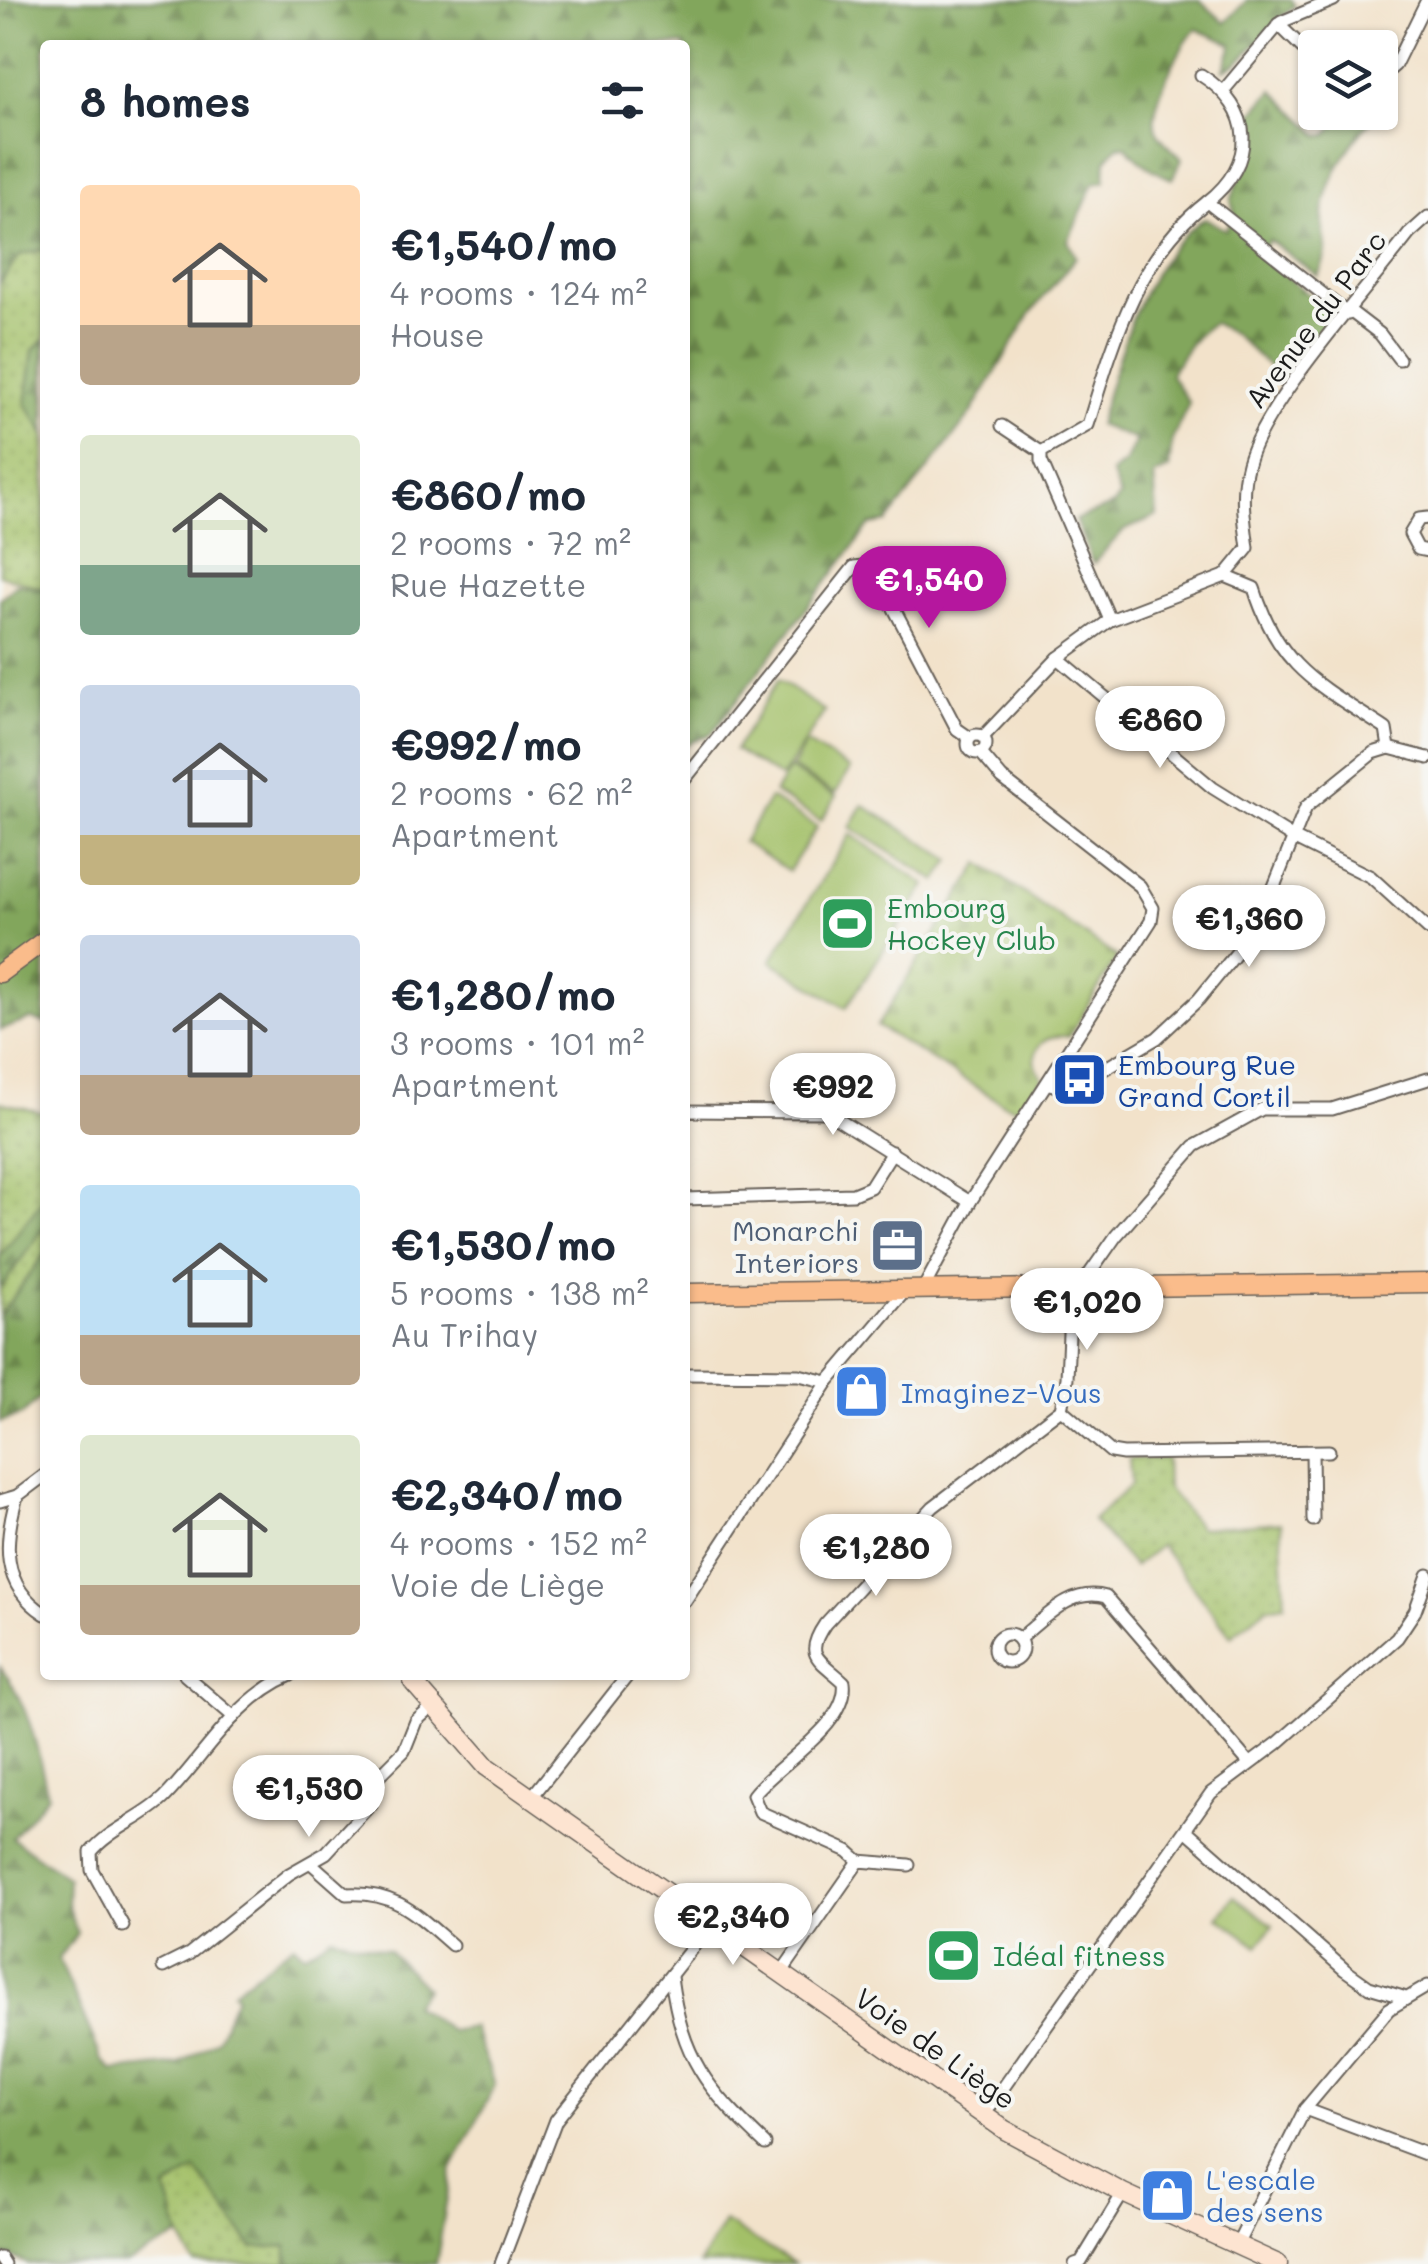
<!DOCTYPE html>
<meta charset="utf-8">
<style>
:root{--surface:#fff;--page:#f6f6f7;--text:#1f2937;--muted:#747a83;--accent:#b5179e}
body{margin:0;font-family:Mali,sans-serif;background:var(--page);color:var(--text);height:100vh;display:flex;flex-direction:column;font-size:38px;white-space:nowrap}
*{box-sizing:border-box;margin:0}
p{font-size:32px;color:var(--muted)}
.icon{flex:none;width:55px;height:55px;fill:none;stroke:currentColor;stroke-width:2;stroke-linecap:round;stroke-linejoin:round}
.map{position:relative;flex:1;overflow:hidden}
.details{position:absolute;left:40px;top:40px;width:650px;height:1640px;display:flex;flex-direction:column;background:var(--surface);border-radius:10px;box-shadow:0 2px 8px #0004}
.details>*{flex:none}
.tools{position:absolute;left:1298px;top:30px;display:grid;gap:20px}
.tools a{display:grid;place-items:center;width:100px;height:100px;border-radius:10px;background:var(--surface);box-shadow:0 2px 8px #0004;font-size:50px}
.price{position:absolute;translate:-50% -85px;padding:0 22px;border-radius:35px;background:#fff;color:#222;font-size:32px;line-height:65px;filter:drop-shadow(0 2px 5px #0008)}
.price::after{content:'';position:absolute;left:50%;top:60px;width:30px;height:22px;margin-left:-15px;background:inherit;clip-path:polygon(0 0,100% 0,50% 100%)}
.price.active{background:var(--accent);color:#fff}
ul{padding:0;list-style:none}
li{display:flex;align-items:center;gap:30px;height:250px;padding:0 40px}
li span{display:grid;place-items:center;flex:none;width:280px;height:200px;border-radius:10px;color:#555}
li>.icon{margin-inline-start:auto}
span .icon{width:120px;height:120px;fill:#fffc;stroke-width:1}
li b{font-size:42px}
h2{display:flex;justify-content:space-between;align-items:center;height:120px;padding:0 40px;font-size:42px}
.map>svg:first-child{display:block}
.grass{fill:url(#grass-dots);stroke:#606e42;stroke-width:2.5}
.forest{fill:url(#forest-firs);stroke:#4f613c;stroke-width:2.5}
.cemetery{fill:url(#cemetery-stones);stroke:#606e42;stroke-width:2.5}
.pitch{fill:#a3c067;stroke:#606e42;stroke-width:2.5}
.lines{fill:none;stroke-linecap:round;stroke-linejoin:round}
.street-casing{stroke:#676159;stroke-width:15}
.secondary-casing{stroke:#676159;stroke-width:21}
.primary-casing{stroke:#676159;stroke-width:21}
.street{stroke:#fff;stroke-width:11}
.secondary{stroke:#fde4d1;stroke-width:18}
.primary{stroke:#fabc8b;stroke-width:18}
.labels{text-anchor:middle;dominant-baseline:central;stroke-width:8;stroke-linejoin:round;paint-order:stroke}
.street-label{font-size:28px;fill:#1c1c1c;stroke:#f6f6f2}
.leisure-label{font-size:28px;fill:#27864d;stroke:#f6f6f2;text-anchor:start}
.transit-label{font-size:28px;fill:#164399;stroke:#f6f6f2;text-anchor:start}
.service-label{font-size:28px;fill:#4e5e75;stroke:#f6f6f2;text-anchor:end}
.shop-label{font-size:28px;fill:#366cbe;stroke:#f6f6f2;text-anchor:start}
</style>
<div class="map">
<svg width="1428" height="2264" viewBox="0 0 1428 2264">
<defs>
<pattern id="grass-dots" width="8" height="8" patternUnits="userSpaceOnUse" patternTransform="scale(2.5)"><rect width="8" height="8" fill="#a3c067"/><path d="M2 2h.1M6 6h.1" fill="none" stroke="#8ca459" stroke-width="1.8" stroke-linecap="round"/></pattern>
<pattern id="forest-firs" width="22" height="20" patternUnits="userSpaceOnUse" patternTransform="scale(2.5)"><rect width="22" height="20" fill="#82a65c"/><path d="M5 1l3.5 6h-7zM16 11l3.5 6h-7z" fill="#6a864b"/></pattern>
<pattern id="cemetery-stones" width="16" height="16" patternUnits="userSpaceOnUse" patternTransform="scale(2.5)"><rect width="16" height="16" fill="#a3c067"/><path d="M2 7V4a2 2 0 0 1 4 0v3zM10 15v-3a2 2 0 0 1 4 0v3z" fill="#8ca459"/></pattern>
</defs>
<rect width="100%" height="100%" fill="#f6f6f2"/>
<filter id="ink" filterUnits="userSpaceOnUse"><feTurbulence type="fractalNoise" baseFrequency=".01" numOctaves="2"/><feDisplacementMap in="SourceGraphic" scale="20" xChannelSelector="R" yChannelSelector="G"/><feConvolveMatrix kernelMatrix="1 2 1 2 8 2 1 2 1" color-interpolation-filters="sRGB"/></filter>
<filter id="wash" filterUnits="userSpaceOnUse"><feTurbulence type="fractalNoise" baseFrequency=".0048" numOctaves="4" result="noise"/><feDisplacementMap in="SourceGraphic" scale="40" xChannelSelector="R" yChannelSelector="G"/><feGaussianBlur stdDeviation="2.25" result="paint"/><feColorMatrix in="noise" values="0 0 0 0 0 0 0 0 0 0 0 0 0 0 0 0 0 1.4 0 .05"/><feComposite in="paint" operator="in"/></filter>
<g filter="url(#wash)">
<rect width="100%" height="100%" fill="#f2e2ca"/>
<g class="grass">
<polygon points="45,249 45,589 0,575 0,283 20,255"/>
<polygon points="0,1102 45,1113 45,1197 0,1256"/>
<polygon points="45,1226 45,1253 0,1316 0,1289"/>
<polygon points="1166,1458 1167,1488 1200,1528 1281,1522 1285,1604 1267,1607 1231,1636 1160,1545 1134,1567 1093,1520 1131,1485 1129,1459"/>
<polygon points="197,2168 253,2248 288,2246 287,2264 195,2264 180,2236 166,2189"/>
</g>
<g class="forest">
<path d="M0,0H1200L1225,23L1247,0H1291L1295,6C1268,24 1247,62 1224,70L1232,44L1196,29C1180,46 1148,107 1156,130C1161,141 1174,150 1182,159L1172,179C1152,171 1140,162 1126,146H1118L1106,160L1105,181L1094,183L1068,241L1076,257L1030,314L971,414L887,522L870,525L712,733L685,745V45H45V249L20,255L0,283Z"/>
<path d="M1273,90L1320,136L1327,135L1343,113H1379C1354,135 1326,181 1323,215C1321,244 1334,242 1318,276L1269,240L1259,255L1322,305L1327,324L1284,381L1234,334L1213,323C1195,333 1181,357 1170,374L1189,403L1172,440L1169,469L1154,476L1157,516L1123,531L1093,564L1075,520L1114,505L1120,496L1111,473L1125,463L1136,440L1098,425C1118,358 1143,257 1205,218L1226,230L1234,212L1231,200L1250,151L1249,117Z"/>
<polygon points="45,340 45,434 26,404 33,350"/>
<polygon points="16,584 45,589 45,1023 31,1019 0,1030 0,599"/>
<polygon points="45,1197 45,1226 0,1289 0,1256"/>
<polygon points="45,1253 45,1393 22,1415 0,1422 0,1316"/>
<path d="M0,1667C29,1703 38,1751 48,1795L12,1838L68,1878L67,1904L77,1933L59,1959L102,2060L113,2071L179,2064L217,2040L236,1996L233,1991L294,1944L304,1954L332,1936L388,1950L426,1988L413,2005L450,2031L473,2027L495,2085L452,2169L436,2264H287V2246L253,2248L196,2169L166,2189L180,2236L126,2264H29L6,2255L11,2264H0Z"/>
</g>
<path class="cemetery" d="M980,863L1117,957L1069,1037C1042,1031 1024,1055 1043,1078L1022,1110L1004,1104L877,1026Z"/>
<g class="pitch">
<polygon points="778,680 825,711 781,778 735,750"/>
<polygon points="806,743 850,769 835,794 792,768"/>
<polygon points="789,769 836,797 821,821 774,793"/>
<polygon points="770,798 817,827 789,871 743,842"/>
<polygon points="863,805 951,860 937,881 850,827"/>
<polygon points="850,834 926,885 846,1008 771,961"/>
<polygon points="1234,1896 1273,1925 1258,1946 1218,1917"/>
<polygon points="724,2222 794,2264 699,2264"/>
</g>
</g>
<g filter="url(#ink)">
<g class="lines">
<defs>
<g id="street">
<polyline points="1278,24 1315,60"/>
<path d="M1201,75C1255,109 1257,163 1207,202"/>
<polyline points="1380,78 1395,65 1427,0"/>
<polyline points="1224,90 1281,22 1334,0"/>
<polyline points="1350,311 1380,334 1399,359"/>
<polyline points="1002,426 1041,452"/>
<polyline points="1428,518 1419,519 1410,534 1418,549 1428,551"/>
<path d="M1110,620L1041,461V452L1088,425C1113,344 1137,256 1207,202L1348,314"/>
<polyline points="1058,658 1213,788 1295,839 1371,877 1428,929"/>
<circle cx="977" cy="744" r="9"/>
<polyline points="983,737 1058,658 1110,620 1225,576"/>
<path d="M1389,748L1386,729C1319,685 1279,669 1254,588L1225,576L1248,548C1244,518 1240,492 1248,463C1264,403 1368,288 1409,234L1428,217"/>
<polyline points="685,779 854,567 863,566 876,574 957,729 970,738"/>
<polyline points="1049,1084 1070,1089 1157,1038 1199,999 1239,950 1267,904 1306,807 1373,753 1389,748 1428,758"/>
<polyline points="685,1111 826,1112 970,1202"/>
<polyline points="685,1199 853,1194 870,1187 892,1152"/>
<polyline points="1079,1289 1116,1236 1195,1146 1262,1109 1332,1109 1428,1079"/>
<polyline points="922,1291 970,1202 1151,921 1153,908 1140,886 1002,778 980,752"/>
<polyline points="685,1374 799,1375 828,1382"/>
<polyline points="1061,1409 1111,1452 1123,1454 1329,1451"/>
<polyline points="1312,1452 1313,1520"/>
<path d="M17,1496C4,1542 0,1585 45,1614"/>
<polyline points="0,1501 17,1496 45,1475"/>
<polyline points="685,1601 828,1382 905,1291"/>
<circle cx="1008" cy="1648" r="14"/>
<path d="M1019,1639C1045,1618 1071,1587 1106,1597L1249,1763"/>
<polyline points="185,1675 234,1717"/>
<polyline points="531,1798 628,1675"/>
<polyline points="1187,1831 1345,1970 1369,1987 1403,1997"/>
<path d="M859,1861L848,1851L760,1812L753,1795C776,1765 850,1724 844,1682C819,1659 803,1656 825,1624L933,1507L1061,1409L1067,1378L1071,1289"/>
<path d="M311,1863L346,1894C396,1891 416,1914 452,1945"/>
<path d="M123,1926L92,1870L91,1852C111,1828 143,1819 165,1797C205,1756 236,1698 291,1675"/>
<polyline points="163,1967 189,1954 289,1874 326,1853 371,1804 376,1779 404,1751 416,1721 433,1706"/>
<polyline points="781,1973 859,1861 909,1865"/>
<path d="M671,1977C682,2059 706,2088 765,2144"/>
<polyline points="1305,2109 1428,2155"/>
<polyline points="984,2115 1211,1793 1278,1743 1397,1638 1415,1611 1428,1575"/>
<polyline points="1237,2245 1305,2109 1389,2009 1428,1986"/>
<polyline points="0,2258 4,2264"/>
<polyline points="501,2264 556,2120 711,1924"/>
<polyline points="1075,2264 1081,2262 1123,2193"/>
</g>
<polyline id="secondary" points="414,1675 413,1682 487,1767 1005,2130 1123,2193 1278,2264"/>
<g id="primary">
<polyline points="0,973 45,940"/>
<polyline points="685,1293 1428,1283"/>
</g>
</defs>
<use href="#street" class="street-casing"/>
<use href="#secondary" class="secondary-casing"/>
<use href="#primary" class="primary-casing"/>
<use href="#street" class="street"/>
<use href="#secondary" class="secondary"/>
<use href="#primary" class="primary"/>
</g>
</g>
<defs>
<symbol id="stadium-square" viewBox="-11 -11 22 22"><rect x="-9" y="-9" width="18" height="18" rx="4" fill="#2e9e5b" stroke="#f6f6f2"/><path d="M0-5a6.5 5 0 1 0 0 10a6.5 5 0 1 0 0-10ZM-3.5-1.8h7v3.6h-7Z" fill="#fff"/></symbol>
<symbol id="bus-square" viewBox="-11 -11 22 22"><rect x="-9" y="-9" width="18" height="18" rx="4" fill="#1a4fb4" stroke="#f6f6f2"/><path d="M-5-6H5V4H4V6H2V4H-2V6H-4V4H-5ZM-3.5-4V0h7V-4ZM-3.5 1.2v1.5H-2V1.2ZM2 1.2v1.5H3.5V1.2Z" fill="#fff"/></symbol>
<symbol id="office-square" viewBox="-11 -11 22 22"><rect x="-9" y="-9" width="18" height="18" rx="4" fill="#5c6f8a" stroke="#f6f6f2"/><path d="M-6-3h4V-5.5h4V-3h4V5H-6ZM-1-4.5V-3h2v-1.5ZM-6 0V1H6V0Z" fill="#fff"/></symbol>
<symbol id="shop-square" viewBox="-11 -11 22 22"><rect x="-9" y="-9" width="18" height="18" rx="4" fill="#3f7fe0" stroke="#f6f6f2"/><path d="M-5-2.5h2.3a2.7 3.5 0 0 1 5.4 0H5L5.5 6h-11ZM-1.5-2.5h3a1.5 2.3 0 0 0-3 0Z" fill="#fff"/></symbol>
</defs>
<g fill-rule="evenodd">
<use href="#stadium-square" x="816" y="892" width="63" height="63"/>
<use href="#bus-square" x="1048" y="1048" width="63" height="63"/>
<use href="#office-square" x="866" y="1214" width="63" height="63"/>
<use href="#shop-square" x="830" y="1360" width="63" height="63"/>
<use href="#stadium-square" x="922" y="1924" width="63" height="63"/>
<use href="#shop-square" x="1136" y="2164" width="63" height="63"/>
</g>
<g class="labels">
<g class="street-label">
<text transform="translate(1315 319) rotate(-53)">Avenue du Parc</text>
<text transform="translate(936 2048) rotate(35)">Voie de Liège</text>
</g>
<g class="leisure-label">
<text x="887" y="907">Embourg<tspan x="887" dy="32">Hockey Club</tspan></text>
<text x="993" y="1955">Idéal fitness</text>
</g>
<g class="transit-label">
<text x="1118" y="1064">Embourg Rue<tspan x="1118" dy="32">Grand Cortil</tspan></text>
</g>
<g class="service-label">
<text x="859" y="1230">Monarchi<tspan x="859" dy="32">Interiors</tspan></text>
</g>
<g class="shop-label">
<text x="901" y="1392">Imaginez-Vous</text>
<text x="1206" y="2179">L'escale<tspan x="1206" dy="32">des sens</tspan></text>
</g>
</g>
</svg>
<div class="tools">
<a><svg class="icon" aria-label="layers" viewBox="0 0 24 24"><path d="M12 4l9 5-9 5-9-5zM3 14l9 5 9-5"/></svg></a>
</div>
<b class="price active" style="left:929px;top:631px">€1,540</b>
<b class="price" style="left:1160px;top:771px">€860</b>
<b class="price" style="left:1249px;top:970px">€1,360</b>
<b class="price" style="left:833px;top:1138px">€992</b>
<b class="price" style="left:1087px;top:1353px">€1,020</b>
<b class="price" style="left:876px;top:1599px">€1,280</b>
<b class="price" style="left:309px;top:1840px">€1,530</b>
<b class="price" style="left:733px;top:1968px">€2,340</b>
<section class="details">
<h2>8 homes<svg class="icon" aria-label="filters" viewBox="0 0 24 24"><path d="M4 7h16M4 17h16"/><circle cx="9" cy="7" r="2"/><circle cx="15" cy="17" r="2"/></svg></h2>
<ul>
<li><span style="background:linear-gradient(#ffd9b3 70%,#b9a48a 0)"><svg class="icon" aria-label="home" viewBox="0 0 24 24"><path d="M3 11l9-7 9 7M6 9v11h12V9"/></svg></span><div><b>€1,540/mo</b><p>4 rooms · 124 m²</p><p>House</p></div></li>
<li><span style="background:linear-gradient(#dfe7d0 65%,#7fa58c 0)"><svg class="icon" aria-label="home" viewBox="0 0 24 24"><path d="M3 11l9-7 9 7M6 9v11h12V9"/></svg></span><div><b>€860/mo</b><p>2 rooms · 72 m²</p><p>Rue Hazette</p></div></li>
<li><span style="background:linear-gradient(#c9d6e8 75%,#c2b280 0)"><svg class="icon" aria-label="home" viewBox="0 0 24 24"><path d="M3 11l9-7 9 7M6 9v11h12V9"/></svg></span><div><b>€992/mo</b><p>2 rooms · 62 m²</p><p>Apartment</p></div></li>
<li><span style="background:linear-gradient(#c9d6e8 70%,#b9a48a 0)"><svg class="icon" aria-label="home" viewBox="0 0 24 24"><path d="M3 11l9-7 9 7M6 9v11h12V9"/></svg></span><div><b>€1,280/mo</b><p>3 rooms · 101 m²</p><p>Apartment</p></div></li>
<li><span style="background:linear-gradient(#bfe0f5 75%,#b9a48a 0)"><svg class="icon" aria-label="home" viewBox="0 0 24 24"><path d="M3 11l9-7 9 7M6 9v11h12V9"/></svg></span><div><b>€1,530/mo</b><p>5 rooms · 138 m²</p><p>Au Trihay</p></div></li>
<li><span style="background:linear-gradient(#dfe7d0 75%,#b9a48a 0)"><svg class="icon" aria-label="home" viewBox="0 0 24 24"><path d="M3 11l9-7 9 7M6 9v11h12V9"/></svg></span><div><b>€2,340/mo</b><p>4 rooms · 152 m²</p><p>Voie de Liège</p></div></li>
</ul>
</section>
</div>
